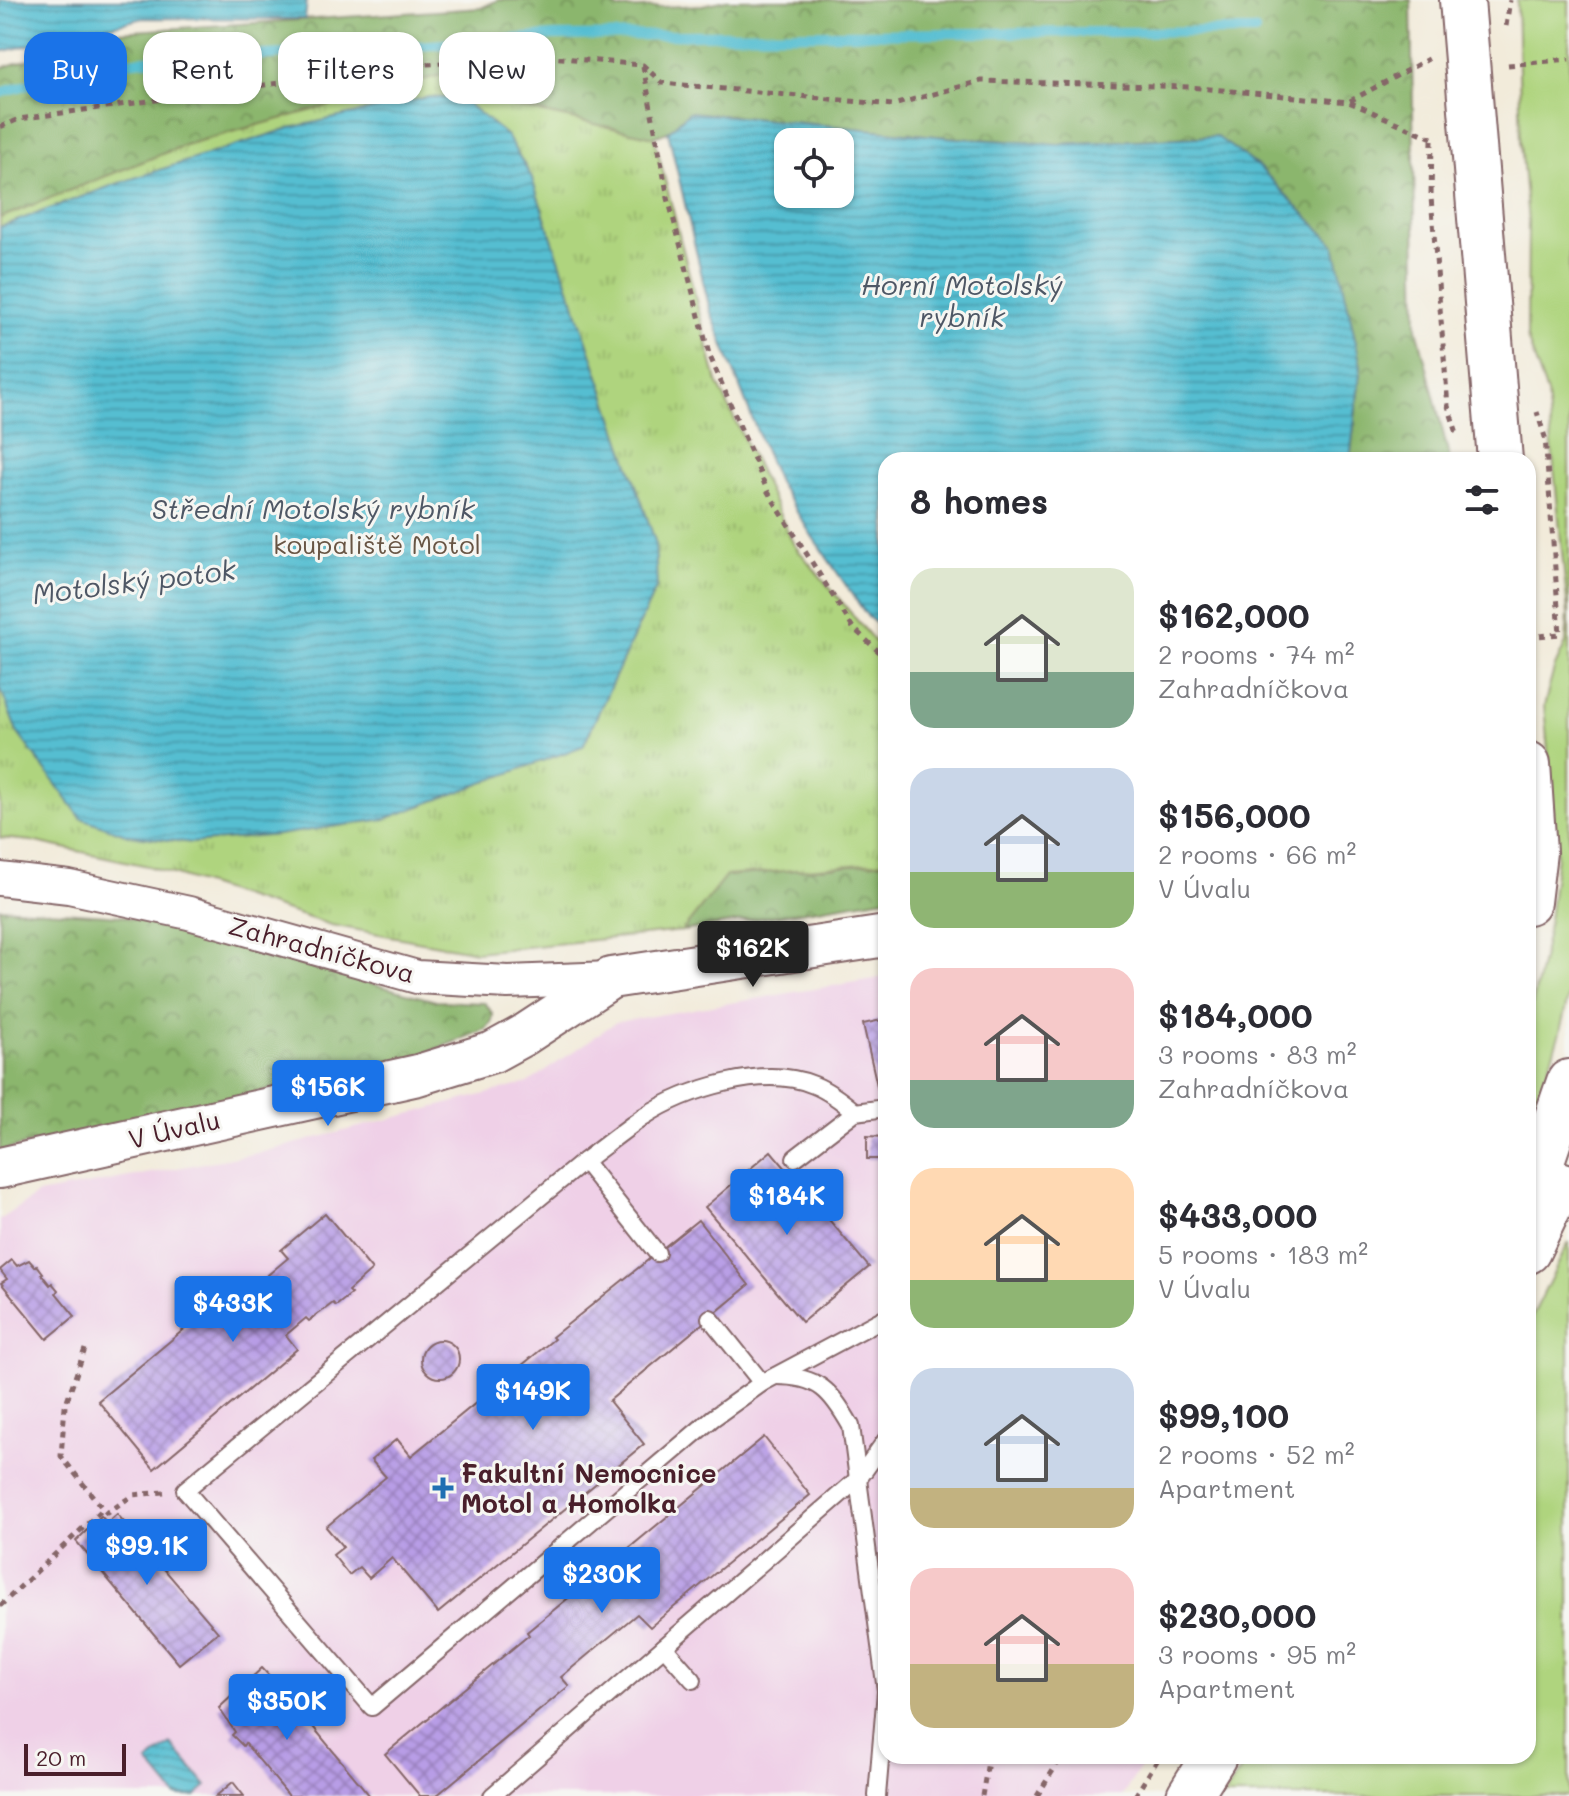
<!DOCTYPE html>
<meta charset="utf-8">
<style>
:root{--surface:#fff;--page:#f2f2f3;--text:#2b2b33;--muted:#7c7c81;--accent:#1a73e8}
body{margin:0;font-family:Mali,sans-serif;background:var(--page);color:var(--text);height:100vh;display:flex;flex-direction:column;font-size:30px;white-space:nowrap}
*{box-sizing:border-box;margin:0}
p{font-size:26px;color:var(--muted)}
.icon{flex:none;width:44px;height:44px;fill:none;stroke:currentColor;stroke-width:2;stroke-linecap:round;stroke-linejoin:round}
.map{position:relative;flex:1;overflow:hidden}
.drawer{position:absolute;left:878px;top:452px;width:658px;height:1312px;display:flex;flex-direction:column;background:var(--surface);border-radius:24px;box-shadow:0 2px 6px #0004}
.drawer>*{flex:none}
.banner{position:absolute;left:24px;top:32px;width:734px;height:72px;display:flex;gap:16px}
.controls{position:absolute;left:774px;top:128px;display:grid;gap:16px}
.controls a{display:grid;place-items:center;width:80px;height:80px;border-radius:16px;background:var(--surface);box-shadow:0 2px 6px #0004;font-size:40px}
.scale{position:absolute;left:24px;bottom:20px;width:102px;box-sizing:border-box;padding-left:8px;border:4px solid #4a1f2b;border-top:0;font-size:22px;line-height:28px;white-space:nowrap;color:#4a1f2b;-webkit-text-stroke:6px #f6f6f2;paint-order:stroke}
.price{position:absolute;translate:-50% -68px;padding:0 18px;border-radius:8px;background:var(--accent);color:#fff;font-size:26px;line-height:52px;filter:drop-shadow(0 2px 4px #0008)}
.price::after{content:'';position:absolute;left:50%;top:48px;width:24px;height:18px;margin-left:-12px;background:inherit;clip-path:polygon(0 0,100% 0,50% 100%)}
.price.selected{background:#222;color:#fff}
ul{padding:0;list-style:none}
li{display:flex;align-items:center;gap:24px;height:200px;padding:0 32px}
li span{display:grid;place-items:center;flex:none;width:224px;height:160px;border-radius:24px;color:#555}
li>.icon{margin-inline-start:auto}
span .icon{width:96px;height:96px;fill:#fffc;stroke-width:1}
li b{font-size:34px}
h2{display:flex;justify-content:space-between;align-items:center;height:96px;padding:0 32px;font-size:34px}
.tag{padding:0 28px;border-radius:24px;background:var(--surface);box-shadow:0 2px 6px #0004;font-size:28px;line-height:72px}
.tag.selected{background:var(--accent);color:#fff}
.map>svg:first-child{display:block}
.built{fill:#efd0e7}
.green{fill:#afd47e;stroke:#7c7a54;stroke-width:2}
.forest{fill:url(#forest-crowns);stroke:#6a6a4c;stroke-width:2}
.park{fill:url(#park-tufts);stroke:#7c7a54;stroke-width:2}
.water{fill:url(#water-rules);stroke:#506e7e;stroke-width:2;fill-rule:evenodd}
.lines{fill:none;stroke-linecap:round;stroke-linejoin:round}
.stream{stroke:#55bed1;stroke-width:10}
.building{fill:url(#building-cross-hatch)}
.service-casing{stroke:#856668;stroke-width:20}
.minor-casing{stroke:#856668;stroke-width:36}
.tertiary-casing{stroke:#856668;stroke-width:44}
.primary-casing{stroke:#856668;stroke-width:48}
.path{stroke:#856668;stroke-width:5;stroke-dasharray:6 6;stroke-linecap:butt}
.service{stroke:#fff;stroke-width:16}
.minor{stroke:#fff;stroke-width:32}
.tertiary{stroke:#fff;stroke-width:40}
.primary{stroke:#fff;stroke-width:44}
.poi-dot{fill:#1f6fb2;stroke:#f6f6f2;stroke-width:3}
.labels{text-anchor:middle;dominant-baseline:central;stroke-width:6;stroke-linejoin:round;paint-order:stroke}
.park-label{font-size:26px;fill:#685544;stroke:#f6f6f2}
.street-label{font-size:26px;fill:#4a1f2b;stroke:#f6f6f2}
.poi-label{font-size:26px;font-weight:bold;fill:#4a1f2b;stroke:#f6f6f2;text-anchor:start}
.water-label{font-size:28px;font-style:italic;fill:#4e5765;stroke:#f6f6f2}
</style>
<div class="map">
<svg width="1569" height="1796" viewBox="0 0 1569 1796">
<defs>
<pattern id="forest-crowns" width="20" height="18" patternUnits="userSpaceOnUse" patternTransform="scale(2)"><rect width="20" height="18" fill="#8bb66d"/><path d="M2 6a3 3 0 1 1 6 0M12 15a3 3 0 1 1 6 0" fill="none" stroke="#74935a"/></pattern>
<pattern id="park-tufts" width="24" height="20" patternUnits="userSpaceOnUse" patternTransform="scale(2)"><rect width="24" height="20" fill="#afd47e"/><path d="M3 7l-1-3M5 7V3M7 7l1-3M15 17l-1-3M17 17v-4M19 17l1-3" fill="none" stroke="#98b66d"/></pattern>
<pattern id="water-rules" width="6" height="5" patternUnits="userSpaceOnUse" patternTransform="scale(2)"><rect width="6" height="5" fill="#55bed1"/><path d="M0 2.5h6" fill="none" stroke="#489aaa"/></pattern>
<pattern id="building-cross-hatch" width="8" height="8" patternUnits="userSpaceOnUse" patternTransform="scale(2)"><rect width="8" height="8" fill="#b89de6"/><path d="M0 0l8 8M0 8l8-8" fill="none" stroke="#987fbb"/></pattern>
</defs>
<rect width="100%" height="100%" fill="#f6f6f2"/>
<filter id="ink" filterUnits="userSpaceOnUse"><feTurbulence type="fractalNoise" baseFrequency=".0125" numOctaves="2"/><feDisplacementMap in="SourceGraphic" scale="16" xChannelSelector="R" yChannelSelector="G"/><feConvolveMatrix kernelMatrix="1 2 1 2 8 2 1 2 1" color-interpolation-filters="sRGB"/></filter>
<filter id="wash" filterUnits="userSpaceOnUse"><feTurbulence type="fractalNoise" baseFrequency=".006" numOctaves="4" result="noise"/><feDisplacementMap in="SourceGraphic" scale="32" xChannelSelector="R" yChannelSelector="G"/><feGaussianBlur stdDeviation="1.8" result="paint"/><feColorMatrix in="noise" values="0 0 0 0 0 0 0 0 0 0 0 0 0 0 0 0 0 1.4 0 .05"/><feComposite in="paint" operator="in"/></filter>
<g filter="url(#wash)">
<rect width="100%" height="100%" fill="#f2ebda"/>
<polygon class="built" points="886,977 886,1756 1148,1756 1122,1796 0,1796 0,1220 38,1194 263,1152 528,1083 616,1022"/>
<g class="green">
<polygon points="1517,0 1569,0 1569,993 1560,1032 1528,1132 1528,1015 1533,1002 1547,936 1557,856 1544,706 1554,669 1566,643 1568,614 1547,394 1527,338 1528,222 1521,143"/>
<polygon points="1569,1242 1569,1796 1224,1796 1250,1756 1528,1756 1528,1325"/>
</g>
<g class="forest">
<polygon points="498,0 608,0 619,9 703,5 727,0 1411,0 1417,328 1450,460 1350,460 1361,366 1216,136 1058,144 957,138 689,112 668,132 654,137 516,107 445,74 185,145 0,218 0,68 119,32 481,8"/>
<polygon points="886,862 886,898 682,931 726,876"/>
<polygon points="0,908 122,916 436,1001 485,1003 493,1014 492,1021 486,1029 422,1055 0,1151"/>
</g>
<polygon class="park" points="445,74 516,107 654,137 717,382 794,545 876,643 886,651 886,862 726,876 682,931 476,952 331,925 148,866 31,841 0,838 0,218 185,145"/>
<g class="water">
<polygon points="0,0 307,0 305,19 144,18 0,52"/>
<polygon points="429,97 462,99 507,136 531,176 655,541 657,586 583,746 385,819 278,835 192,843 128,835 81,818 17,732 0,687 0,227 119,183 290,128"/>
<path d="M689,112L957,138L1058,144L1216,136L1259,167L1335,245L1361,366L1350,460H886V631L868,617L812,536L778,482L764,449L710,310L668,132ZM840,142V194H788V142Z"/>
<polygon points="171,1744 207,1786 195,1796 176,1796 148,1762"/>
</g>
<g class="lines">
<polyline class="stream" points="0,93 89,66 145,60 337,52 554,36 1255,31"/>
</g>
<g id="blocks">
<g class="building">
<polygon points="886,1019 886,1088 878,1090 863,1024"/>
<polygon points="867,1136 886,1137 886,1159 867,1159"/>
<polygon points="771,1151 869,1267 802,1322 705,1207"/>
<polygon points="325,1213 372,1270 348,1291 351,1294 336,1306 333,1303 309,1321 306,1318 286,1335 297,1349 154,1469 98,1401 241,1282 250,1290 288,1258 281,1250"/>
<polygon points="698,1220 749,1285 609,1401 644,1444 438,1613 392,1558 369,1578 359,1567 349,1575 333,1555 343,1547 326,1527 386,1477 371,1460 397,1439 411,1456 554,1339 552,1337"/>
<polygon points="12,1260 17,1266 29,1260 35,1267 37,1265 43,1273 41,1274 50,1285 52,1283 58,1290 56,1293 75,1316 47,1339 1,1283 7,1279 0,1270"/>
<circle cx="440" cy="1359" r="19"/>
<polygon points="764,1437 810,1495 650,1627 637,1614 561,1677 569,1686 436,1796 420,1796 385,1754 529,1635 527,1632"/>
<polygon points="117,1514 218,1632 179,1664 76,1541 101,1516 107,1523"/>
<polygon points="262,1668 286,1694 370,1796 289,1796 245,1743 243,1746 232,1735 235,1732 219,1708"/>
<polygon points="233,1782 244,1796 216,1796"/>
</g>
</g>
</g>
<g filter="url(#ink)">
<use href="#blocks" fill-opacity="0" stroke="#856668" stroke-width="2"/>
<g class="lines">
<defs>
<g id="service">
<polyline points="795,1158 855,1112 886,1108"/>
<path d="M584,1161C603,1147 623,1131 643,1117C686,1089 764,1064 814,1085C829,1091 842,1101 855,1112"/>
<polyline points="657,1253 584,1161 185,1490 372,1707 713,1418 762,1383 886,1317"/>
<polyline points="710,1318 762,1383"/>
<path d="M776,1376C819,1376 831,1391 851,1426L886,1691L877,1796"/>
<polyline points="664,1647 693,1680"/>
<polyline points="492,1796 859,1478 886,1440"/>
</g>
<polyline id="minor" points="0,879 69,887 189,913 417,977 508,982 611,978"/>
<polyline id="tertiary" points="0,1168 418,1075 493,1052 524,1035 611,978 886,936"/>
<g id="primary">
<polyline points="1462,0 1500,460"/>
<polyline points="1528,764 1534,852 1528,902"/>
<polyline points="1528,1209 1535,1181 1569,1082"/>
<polyline points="1528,1251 1560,1184"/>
<polyline points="1189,1796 1214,1756"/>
</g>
</defs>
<use href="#service" class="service-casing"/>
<use href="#minor" class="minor-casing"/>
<use href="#tertiary" class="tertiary-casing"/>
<use href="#primary" class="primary-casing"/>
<g class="path">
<polyline points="1506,26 1510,0"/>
<polyline points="1508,65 1569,59"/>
<polyline points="643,66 668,198 709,354 768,492 853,628 886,658"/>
<polyline points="1350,101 1428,59"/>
<polyline points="0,127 19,119 409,65 550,57 643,65 662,83 893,105 981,81 1189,87 1349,102 1432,138"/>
<polyline points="1432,140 1431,197 1448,406 1457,433"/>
<polyline points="1528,637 1560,634 1545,437 1537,412"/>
<polyline points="85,1349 65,1406 61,1456 103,1509"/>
<polyline points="0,1606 103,1509 107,1513 133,1495 164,1492"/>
<polyline points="982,1796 989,1756"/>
<polyline points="1037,1796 1062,1756"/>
<polyline points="1135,1796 1160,1756"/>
</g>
<use href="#service" class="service"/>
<use href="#minor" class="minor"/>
<use href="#tertiary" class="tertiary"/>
<use href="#primary" class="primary"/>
</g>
</g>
<path class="poi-dot" d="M439 1476h8v8h8v8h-8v8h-8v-8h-8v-8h8z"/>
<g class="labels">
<g class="park-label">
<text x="377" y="544">koupaliště Motol</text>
</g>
<g class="street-label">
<text transform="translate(322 949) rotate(15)">Zahradníčkova</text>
<text transform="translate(174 1129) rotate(-13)">V Úvalu</text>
</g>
<g class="poi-label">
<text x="461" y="1473">Fakultní Nemocnice<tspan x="461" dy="30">Motol a Homolka</tspan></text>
</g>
<g class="water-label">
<text x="962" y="284">Horní Motolský<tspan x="962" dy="32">rybník</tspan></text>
<text x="313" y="508">Střední Motolský rybník</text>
<text transform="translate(134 581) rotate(-7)">Motolský potok</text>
</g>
</g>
</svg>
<div class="controls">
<a><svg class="icon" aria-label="locate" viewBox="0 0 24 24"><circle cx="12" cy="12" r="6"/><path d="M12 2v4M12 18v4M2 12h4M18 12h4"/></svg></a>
</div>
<div class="scale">20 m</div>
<b class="price selected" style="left:753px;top:989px">$162K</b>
<b class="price" style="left:328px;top:1128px">$156K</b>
<b class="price" style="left:787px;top:1237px">$184K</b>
<b class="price" style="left:233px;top:1344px">$433K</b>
<b class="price" style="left:533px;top:1432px">$149K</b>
<b class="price" style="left:147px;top:1587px">$99.1K</b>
<b class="price" style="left:602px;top:1615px">$230K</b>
<b class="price" style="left:287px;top:1742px">$350K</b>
<div class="banner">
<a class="tag selected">Buy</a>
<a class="tag">Rent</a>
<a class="tag">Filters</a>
<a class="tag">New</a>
</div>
<section class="drawer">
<h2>8 homes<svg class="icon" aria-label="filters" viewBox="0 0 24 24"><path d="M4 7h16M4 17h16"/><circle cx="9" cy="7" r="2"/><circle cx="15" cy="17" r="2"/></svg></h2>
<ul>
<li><span style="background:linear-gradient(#dfe7d0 65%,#7fa58c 0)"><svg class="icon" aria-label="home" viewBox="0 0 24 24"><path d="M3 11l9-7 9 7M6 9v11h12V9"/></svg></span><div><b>$162,000</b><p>2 rooms · 74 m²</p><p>Zahradníčkova</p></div></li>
<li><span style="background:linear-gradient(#c9d6e8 65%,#8fb573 0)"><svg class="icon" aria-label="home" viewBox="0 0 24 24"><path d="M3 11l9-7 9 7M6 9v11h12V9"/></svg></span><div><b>$156,000</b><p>2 rooms · 66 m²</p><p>V Úvalu</p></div></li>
<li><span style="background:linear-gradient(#f6c9c9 70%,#7fa58c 0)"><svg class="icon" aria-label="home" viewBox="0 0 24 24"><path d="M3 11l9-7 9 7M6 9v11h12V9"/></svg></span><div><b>$184,000</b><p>3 rooms · 83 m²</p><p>Zahradníčkova</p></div></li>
<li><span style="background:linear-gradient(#ffd9b3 70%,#8fb573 0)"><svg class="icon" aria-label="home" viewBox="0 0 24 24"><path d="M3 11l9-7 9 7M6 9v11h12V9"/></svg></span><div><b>$433,000</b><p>5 rooms · 183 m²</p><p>V Úvalu</p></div></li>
<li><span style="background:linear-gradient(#c9d6e8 75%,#c2b280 0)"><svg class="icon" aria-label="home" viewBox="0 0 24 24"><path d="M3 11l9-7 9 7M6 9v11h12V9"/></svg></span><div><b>$99,100</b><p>2 rooms · 52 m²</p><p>Apartment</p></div></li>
<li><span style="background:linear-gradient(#f6c9c9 60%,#c2b280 0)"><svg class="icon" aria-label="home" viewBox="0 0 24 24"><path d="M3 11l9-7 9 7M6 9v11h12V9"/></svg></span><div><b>$230,000</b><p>3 rooms · 95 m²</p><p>Apartment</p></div></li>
</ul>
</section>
</div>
